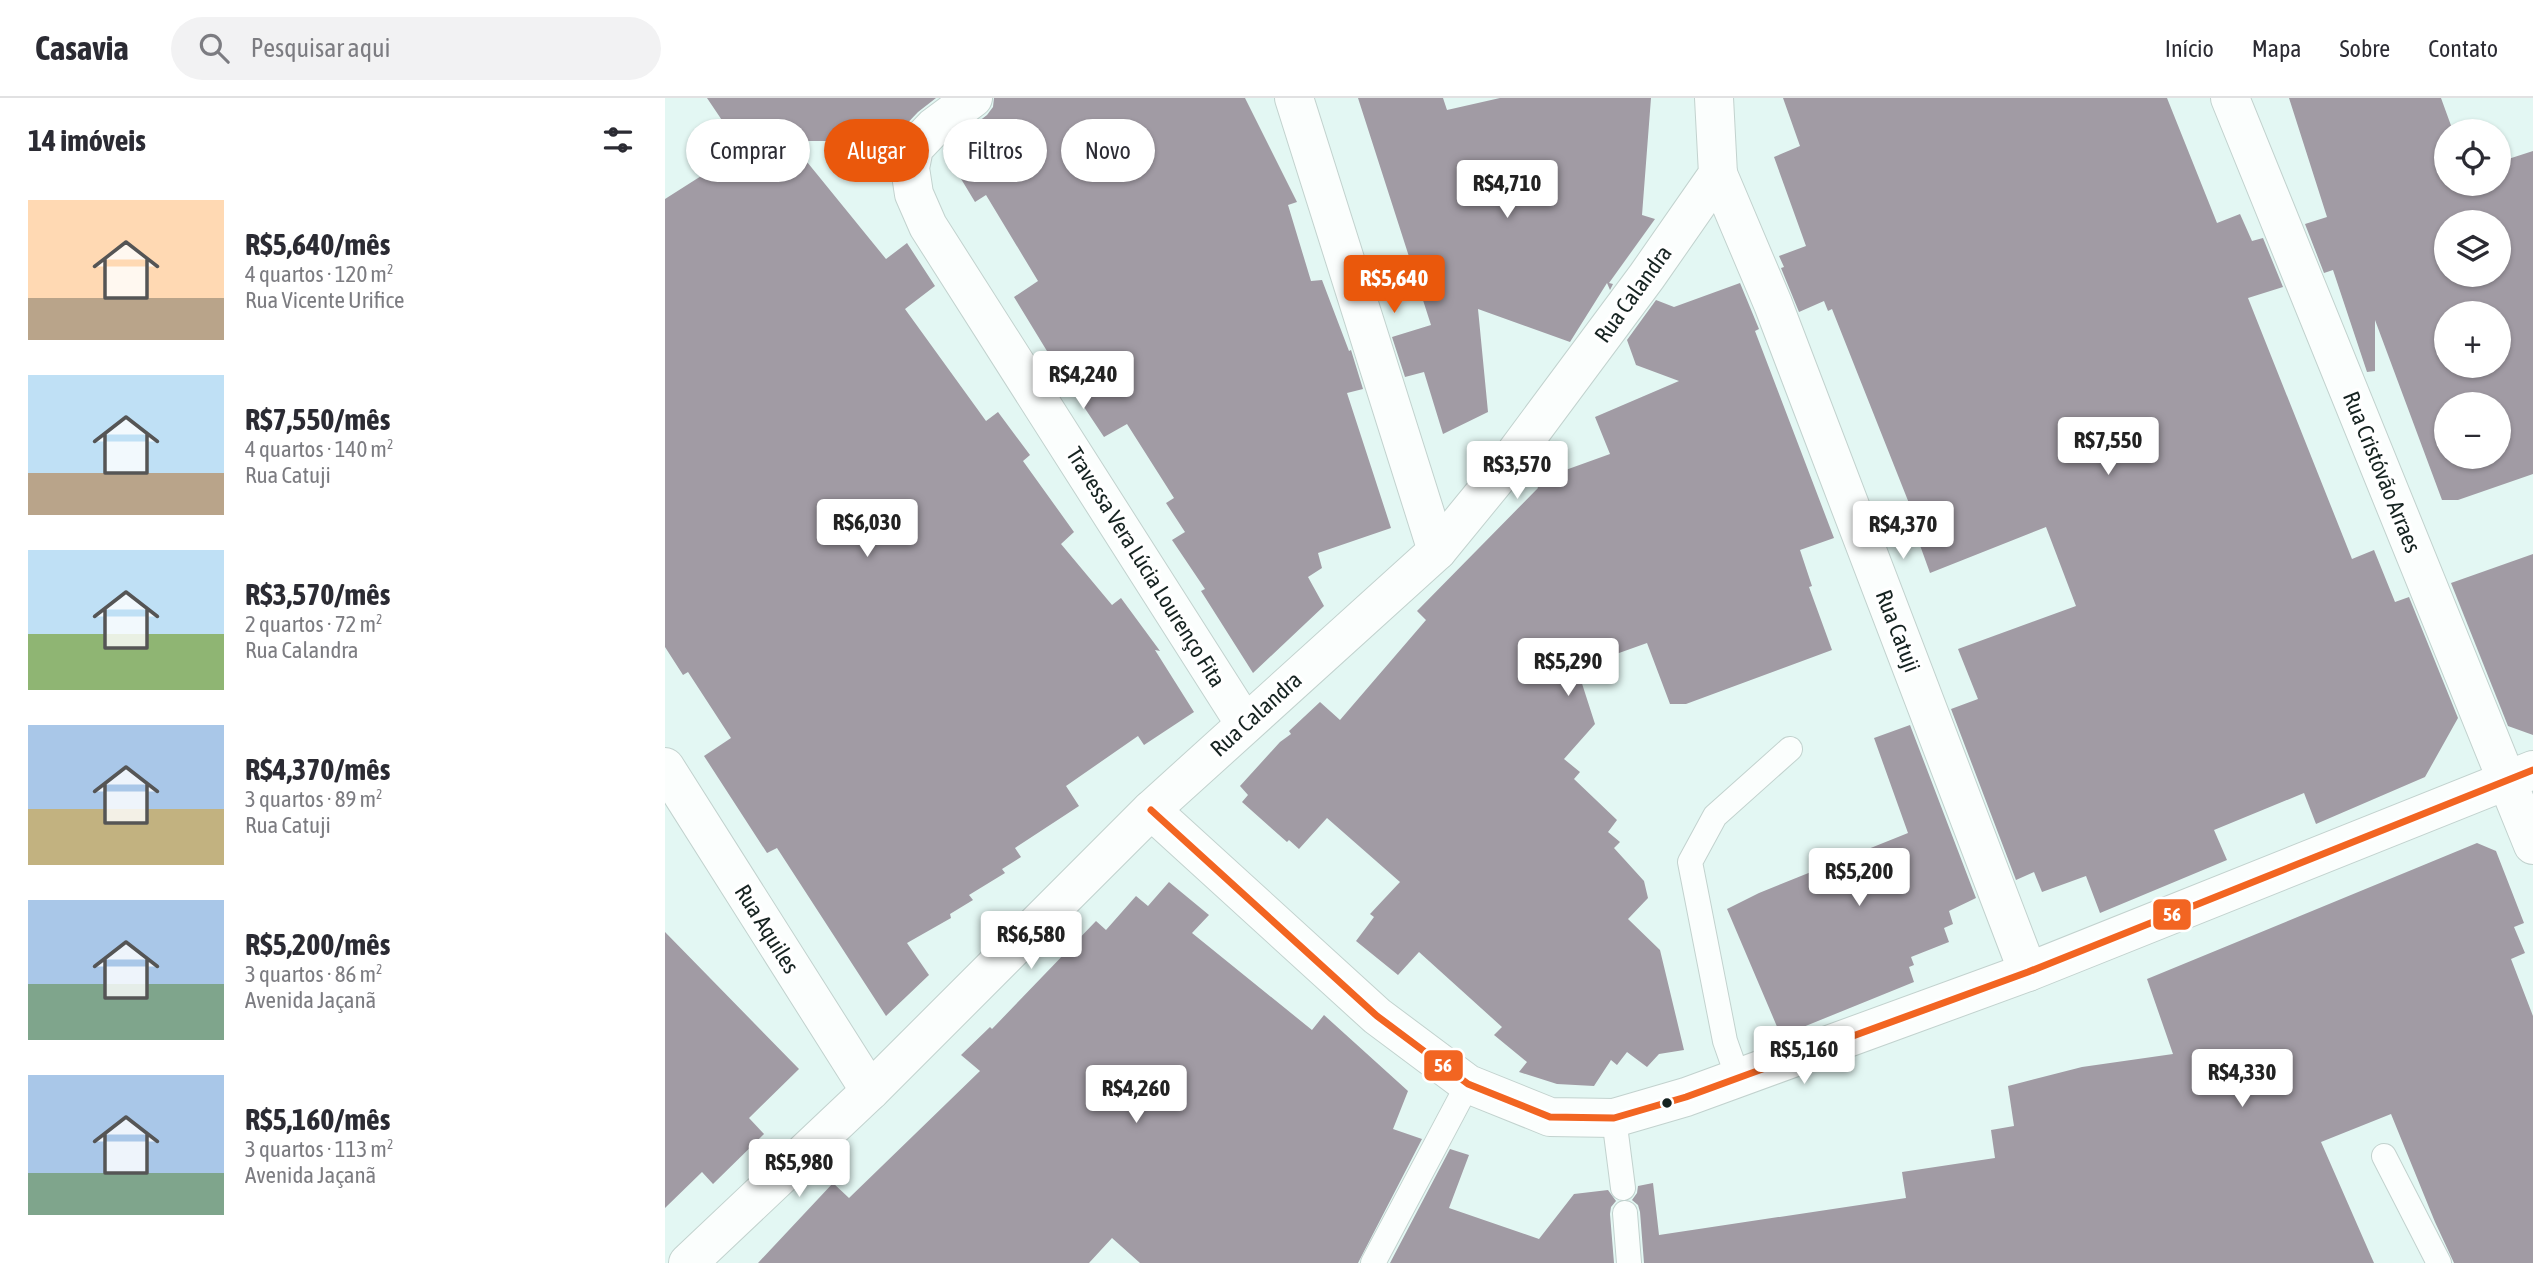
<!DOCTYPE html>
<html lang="pt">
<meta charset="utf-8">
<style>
:root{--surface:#fff;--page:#f2f2f3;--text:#2b2b33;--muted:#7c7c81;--line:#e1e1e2;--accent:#ea580c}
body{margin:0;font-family:"Asap Condensed",sans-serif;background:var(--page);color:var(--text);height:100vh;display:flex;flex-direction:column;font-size:26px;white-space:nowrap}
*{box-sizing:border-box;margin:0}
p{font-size:23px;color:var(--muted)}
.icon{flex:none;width:38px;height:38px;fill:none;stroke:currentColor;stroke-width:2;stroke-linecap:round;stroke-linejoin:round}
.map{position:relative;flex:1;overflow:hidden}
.details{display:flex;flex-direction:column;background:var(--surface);width:665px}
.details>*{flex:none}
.guide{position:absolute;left:21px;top:21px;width:665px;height:63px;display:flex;gap:14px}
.tools{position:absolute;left:1769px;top:21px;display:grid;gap:14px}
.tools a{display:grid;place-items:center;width:77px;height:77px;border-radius:50%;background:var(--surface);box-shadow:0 2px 5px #0004;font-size:35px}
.price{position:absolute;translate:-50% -60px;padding:0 16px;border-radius:7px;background:#fff;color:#222;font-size:23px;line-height:46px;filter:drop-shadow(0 2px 4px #0008)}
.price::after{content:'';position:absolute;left:50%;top:42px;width:21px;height:16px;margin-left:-10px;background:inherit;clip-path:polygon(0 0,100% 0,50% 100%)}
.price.active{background:var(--accent);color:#fff}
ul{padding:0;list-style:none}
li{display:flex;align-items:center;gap:21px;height:175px;padding:0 28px}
li span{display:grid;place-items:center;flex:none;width:196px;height:140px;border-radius:0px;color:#555}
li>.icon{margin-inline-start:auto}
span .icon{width:84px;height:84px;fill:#fffc;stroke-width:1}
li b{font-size:30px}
h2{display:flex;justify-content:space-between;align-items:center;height:84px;padding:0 28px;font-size:30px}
.chip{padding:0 24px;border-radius:32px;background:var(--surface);box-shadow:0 2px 5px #0004;font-size:24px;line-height:63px}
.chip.active{background:var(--accent);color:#fff}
header{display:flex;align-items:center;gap:42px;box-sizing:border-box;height:98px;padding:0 35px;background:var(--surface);border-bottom:2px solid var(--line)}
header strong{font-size:33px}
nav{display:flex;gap:38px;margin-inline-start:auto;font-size:24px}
.search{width:490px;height:63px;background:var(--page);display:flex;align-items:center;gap:18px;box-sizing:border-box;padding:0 24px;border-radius:38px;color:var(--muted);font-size:26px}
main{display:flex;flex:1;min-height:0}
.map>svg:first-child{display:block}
.building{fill:#a19ba4;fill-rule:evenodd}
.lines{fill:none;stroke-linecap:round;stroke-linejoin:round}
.lane-casing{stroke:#c2d2ce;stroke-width:26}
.street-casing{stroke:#c2d2ce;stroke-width:40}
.secondary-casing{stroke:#c2d2ce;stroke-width:40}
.lane{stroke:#fbfefd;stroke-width:24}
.street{stroke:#fbfefd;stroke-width:38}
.secondary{stroke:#fbfefd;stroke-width:38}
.bus-1-casing{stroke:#fff;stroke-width:12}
.bus-1{stroke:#f26522;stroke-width:7}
.bus-dot{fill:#162321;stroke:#fff;stroke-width:2.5}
.labels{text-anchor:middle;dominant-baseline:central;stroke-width:7;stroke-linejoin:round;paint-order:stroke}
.street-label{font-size:23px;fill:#162321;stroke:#fff}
.line-badge{stroke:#fff;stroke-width:2.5}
.badge-label{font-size:19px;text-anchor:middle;font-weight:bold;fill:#fff}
</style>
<header>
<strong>Casavia</strong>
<div class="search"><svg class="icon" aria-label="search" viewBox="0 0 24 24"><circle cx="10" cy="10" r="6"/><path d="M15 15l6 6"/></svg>Pesquisar aqui</div>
<nav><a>Início</a><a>Mapa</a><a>Sobre</a><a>Contato</a></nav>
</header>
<main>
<section class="details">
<h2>14 imóveis<svg class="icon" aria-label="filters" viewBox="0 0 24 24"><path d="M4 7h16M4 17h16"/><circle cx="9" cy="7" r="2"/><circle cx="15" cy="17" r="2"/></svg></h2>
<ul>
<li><span style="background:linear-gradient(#ffd9b3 70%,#b9a48a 0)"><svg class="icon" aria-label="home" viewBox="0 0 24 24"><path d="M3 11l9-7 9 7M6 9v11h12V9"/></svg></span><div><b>R$5,640/mês</b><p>4 quartos · 120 m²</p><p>Rua Vicente Urifice</p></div></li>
<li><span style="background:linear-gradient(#bfe0f5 70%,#b9a48a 0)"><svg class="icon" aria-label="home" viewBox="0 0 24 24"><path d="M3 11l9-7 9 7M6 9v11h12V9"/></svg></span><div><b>R$7,550/mês</b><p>4 quartos · 140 m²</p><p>Rua Catuji</p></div></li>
<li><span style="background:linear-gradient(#bfe0f5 60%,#8fb573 0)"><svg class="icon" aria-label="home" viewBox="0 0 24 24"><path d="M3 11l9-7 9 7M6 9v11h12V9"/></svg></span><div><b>R$3,570/mês</b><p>2 quartos · 72 m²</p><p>Rua Calandra</p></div></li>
<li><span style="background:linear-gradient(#a9c7e8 60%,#c2b280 0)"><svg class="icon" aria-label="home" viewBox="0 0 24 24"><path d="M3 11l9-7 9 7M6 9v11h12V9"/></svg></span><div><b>R$4,370/mês</b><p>3 quartos · 89 m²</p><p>Rua Catuji</p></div></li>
<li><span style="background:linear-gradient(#a9c7e8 60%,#7fa58c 0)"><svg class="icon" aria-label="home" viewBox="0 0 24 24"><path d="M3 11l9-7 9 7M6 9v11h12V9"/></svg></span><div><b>R$5,200/mês</b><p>3 quartos · 86 m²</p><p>Avenida Jaçanã</p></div></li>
<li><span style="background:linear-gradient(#a9c7e8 70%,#7fa58c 0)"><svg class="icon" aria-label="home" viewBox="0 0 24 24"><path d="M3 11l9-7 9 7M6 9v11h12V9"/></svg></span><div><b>R$5,160/mês</b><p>3 quartos · 113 m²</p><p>Avenida Jaçanã</p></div></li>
</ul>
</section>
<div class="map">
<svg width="1868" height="1165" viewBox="0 0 1868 1165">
<rect width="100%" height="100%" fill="#e3f7f3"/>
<g class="building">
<polygon points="42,0 271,0 253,14 233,35 229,43 125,43 221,161 242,145 270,188 240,211 321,323 333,314 365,357 358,363 409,434 396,446 447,507 456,500 495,553 490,552 529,614 479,647 473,638 401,688 414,708 350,750 356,759 337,771 340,775 304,797 308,802 285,816 286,820 242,845 264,877 221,918 112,750 102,755 39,658 66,640 23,574 18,577 0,549 0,101 77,52"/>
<polygon points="329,0 580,0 632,104 623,107 646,183 657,182 684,253 686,252 698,291 682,295 726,430 653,455 657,470 643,479 659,508 588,575 536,493 540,491 507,442 520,434 501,405 509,400 462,326 439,339 385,258 349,199 373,183 321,97 310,104 278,51 322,17 328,9"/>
<polygon points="693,0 778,0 782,12 835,0 986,0 977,117 990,121 944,185 948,186 945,192 942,185 905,244 813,211 823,314 778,336 759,274 740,279 727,239 766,227"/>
<polygon points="1118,0 1502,0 1552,125 1575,116 1587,143 1598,140 1618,189 1583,200 1687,461 1709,452 1730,504 1744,499 1793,620 1760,679 1651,726 1639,695 1549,732 1562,762 1435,815 1421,778 1377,794 1369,774 1351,782 1286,611 1313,601 1293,551 1411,508 1381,429 1265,475 1252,439 1257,438 1167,211 1163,213 1159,203 1134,214 1116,170 1119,169 1114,158 1141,148 1109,59 1135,48"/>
<path d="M1624,0H1776L1788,33H1782V86H1834V64L1868,53V376L1793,402H1777L1710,222V273L1702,274L1668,172L1659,175L1640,126L1662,119ZM1782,124H1834V177H1782ZM1782,215H1834V268H1782ZM1782,306H1834V359H1782Z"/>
<polygon points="1075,185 1094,231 1090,233 1169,440 1135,452 1147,488 1144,489 1167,552 1021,606 1005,606 982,545 912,570 930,626 899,661 915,674 909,681 952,722 943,734 955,744 949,750 979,783 983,800 963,821 995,852 1019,952 994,956 982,969 962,954 952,967 946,962 929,988 892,986 854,974 862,964 829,937 837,929 754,854 733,877 691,843 709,819 705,816 735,784 662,720 634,751 624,742 622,744 577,704 583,697 575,688 615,644 626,636 624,633 655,604 675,622 761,522 752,513 873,390 870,383 945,356 930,319 1014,283 971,267 962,242 991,202 1009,209"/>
<polygon points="1868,456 1868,637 1843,628 1786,485"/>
<polygon points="1245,627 1311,800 1284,813 1288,826 1279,830 1284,844 1246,859 1249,867 1244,869 1249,884 1116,938 1062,811 1094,795 1243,735 1209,640"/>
<polygon points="1812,745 1831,753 1859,825 1849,829 1860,855 1846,861 1868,918 1868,1165 1789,1165 1770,1124 1726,1016 1656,1044 1709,1165 979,1165 975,1114 973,1107 967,1102 972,1095 973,1088 988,1085 994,1137 1241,1100 1237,1074 1330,1060 1326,1032 1349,1028 1343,988 1417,969 1508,956 1482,881"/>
<polygon points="504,784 544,817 527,835 647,932 659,917 743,993 728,1031 757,1041 693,1165 475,1165 447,1140 424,1165 93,1165 168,1085 184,1100 315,973 296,957 325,929 327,931 431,823 441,832 471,798 483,808"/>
<polygon points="0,834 134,971 84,1020 99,1036 48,1086 37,1074 0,1110"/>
<polygon points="785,1051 804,1057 784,1110 874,1141 909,1096 943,1092 951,1103 946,1109 945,1116 949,1165 725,1165"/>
</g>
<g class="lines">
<defs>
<g id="lane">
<polyline points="1073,980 1060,943 1025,764 1050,718 1125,651"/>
<polyline points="949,1020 958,1090"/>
<polyline points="1719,1058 1774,1165"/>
<polyline points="960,1115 964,1165"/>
<polyline points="708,1165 803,986"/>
</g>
<g id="street">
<polyline points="308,0 269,29 249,50 245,70 249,96 263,128 580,626"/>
<polyline points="629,0 772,453"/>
<polyline points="1565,0 1868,747"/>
<polyline points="1053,76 1108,206 1363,874"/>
<polyline points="486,712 772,453 835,376 982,178 1053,76 1049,0"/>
</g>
<g id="secondary">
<polyline points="0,669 205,993"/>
<polyline points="23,1165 205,993 486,712 712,918 803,986 885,1019 949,1020 1021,999 1363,874 1868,672"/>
</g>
</defs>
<use href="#lane" class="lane-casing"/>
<use href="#street" class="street-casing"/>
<use href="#secondary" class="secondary-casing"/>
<use href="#lane" class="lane"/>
<use href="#street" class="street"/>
<use href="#secondary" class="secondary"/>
<defs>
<polyline id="bus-1" points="486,712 712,918 803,986 885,1019 949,1020 1021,999 1363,874 1868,672"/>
</defs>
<use href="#bus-1" class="bus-1-casing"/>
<use href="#bus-1" class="bus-1"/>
</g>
<circle class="bus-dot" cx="1002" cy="1005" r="6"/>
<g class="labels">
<g class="street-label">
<text transform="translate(968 196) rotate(-54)">Rua Calandra</text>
<text transform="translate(1717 374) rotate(68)">Rua Cristóvão Arraes</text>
<text transform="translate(481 469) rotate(58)">Travessa Vera Lúcia Lourenço Fita</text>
<text transform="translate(1233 533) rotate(69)">Rua Catuji</text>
<text transform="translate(591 616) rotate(-42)">Rua Calandra</text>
<text transform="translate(102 831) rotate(58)">Rua Aquiles</text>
</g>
</g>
<g class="line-badge">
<rect x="1487" y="800" width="40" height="33" rx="7" fill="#f26522"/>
<rect x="758" y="951" width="41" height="33" rx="7" fill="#f26522"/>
</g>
<g class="badge-label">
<text x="1507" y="823">56</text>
<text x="778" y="974">56</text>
</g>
</svg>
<div class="tools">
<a><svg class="icon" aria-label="locate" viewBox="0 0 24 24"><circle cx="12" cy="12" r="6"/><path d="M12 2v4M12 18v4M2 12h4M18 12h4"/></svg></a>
<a><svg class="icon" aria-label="layers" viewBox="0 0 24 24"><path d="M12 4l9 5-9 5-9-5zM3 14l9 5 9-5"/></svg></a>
<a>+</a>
<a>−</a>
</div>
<b class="price" style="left:842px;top:122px">R$4,710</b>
<b class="price active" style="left:729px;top:217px">R$5,640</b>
<b class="price" style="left:418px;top:313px">R$4,240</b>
<b class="price" style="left:1443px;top:379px">R$7,550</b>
<b class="price" style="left:852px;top:403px">R$3,570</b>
<b class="price" style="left:202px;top:461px">R$6,030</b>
<b class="price" style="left:1238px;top:463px">R$4,370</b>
<b class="price" style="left:903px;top:600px">R$5,290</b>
<b class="price" style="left:1194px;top:810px">R$5,200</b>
<b class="price" style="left:366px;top:873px">R$6,580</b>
<b class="price" style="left:1139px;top:988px">R$5,160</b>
<b class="price" style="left:1577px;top:1011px">R$4,330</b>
<b class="price" style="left:471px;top:1027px">R$4,260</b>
<b class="price" style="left:134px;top:1101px">R$5,980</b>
<div class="guide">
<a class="chip">Comprar</a>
<a class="chip active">Alugar</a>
<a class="chip">Filtros</a>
<a class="chip">Novo</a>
</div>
</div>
</main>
